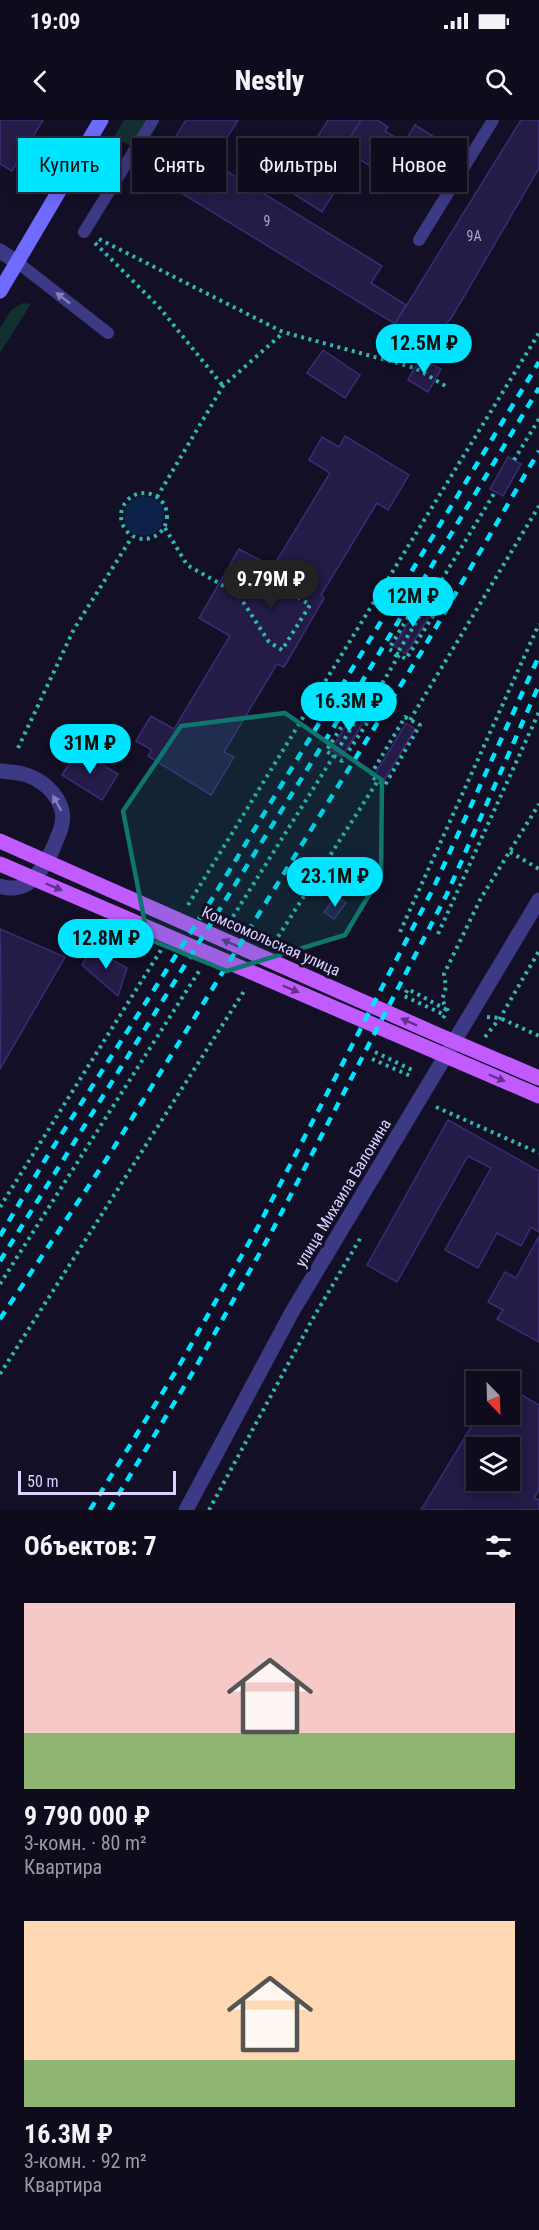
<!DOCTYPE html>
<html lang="ru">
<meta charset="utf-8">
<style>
:root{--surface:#0e0b1c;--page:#1c1929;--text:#f1f3f6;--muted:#9b9ba3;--line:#2e2b3b;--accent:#00e5ff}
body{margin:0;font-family:"Roboto Condensed",sans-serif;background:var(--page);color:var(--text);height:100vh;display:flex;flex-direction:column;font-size:22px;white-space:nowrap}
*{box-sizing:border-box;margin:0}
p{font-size:20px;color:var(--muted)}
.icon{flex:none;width:33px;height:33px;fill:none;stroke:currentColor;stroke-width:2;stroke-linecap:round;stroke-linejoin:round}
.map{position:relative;height:1390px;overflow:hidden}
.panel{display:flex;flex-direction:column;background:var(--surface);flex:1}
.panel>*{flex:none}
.banner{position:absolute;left:18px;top:18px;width:504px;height:54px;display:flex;gap:12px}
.needle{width:39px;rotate:157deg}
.buttons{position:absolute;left:466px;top:1251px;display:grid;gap:12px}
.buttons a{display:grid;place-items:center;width:54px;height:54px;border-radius:0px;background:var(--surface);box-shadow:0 3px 15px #0003,0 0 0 2px var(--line);font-size:30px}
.scale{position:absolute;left:18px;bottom:15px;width:158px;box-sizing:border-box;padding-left:6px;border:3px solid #d9d4ff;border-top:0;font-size:16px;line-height:21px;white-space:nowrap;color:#d9d4ff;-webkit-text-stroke:4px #130f26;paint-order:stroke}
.price{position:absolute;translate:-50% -51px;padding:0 14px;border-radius:21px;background:var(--accent);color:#111;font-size:20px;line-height:39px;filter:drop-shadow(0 2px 3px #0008)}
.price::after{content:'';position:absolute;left:50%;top:36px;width:18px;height:14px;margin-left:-9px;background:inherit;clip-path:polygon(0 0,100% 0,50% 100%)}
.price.selected{background:#222;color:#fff}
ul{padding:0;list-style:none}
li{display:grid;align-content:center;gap:12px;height:318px;padding:0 24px}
li span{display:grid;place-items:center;height:186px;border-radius:0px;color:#555}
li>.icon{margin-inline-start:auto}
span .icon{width:108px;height:108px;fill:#fffc;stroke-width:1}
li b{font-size:26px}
h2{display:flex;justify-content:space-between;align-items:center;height:72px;padding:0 24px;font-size:26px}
.chip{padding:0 21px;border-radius:0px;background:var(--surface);box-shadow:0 3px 15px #0003,0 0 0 2px var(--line);font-size:21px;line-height:54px}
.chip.selected{background:var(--accent);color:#111}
.status{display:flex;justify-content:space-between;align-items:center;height:42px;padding:0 30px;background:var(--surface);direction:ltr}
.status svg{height:16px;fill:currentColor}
header{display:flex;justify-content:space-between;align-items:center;height:78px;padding:0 24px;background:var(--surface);font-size:27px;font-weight:800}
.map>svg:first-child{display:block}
.green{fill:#12302f}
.water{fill:#0c2248}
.building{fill:#241b47;stroke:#3b2d73;stroke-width:1.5;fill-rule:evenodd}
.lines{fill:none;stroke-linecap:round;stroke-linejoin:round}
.path{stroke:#2fb8b0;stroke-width:4;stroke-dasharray:3 4.5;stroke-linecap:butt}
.service{stroke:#3d3a85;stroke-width:12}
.minor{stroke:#3d3a85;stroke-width:15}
.tertiary{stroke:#3d3a85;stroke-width:15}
.secondary{stroke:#6f6bff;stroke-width:15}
.primary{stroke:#c25bff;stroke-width:15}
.rail{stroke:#00e5ff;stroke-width:4.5;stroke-dasharray:9 8;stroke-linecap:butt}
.oneway{fill:#837fbc}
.oneway2{fill:#623188}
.marked{fill:#0f766e;fill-opacity:0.2;stroke:#0f766e;stroke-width:4.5;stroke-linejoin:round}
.labels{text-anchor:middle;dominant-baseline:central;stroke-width:6;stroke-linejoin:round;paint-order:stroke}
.number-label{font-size:14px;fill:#aca6d1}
.street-label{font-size:16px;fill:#d9d4ff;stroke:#130f26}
</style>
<div class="status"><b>19:09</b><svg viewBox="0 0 49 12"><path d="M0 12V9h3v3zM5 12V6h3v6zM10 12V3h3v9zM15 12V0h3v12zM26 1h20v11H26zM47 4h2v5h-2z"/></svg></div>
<header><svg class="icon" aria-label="back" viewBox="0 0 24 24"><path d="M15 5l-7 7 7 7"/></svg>Nestly<svg class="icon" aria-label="search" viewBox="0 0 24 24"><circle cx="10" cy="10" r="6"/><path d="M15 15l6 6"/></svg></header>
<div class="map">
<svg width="539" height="1390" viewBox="0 0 539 1390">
<rect width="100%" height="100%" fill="#130f26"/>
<g class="green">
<polygon points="124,0 146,0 131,26 114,17"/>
<polygon points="23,183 31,184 0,233 0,208 11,190"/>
</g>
<circle class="water" cx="144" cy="396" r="20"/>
<g class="building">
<polygon points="0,0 43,0 12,51 0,44"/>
<polygon points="186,0 238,0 212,42 382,146 371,163 406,185 395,204 152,55"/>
<polygon points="328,0 361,0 343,29 356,38 322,92 285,68"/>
<polygon points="361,0 377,0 388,7 385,11 393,16 373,48 343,29"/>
<polygon points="521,0 539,0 539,48 452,197 422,232 390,212"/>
<polygon points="415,5 450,27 437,48 402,26"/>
<polygon points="323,230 360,255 345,278 307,253"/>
<polygon points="420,238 441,249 428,272 408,260"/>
<polygon points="345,316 409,355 388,390 377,383 321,475 324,478 284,547 277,544 224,632 234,637 211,675 148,636 152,630 136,621 151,596 174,609 230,516 199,498 239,429 273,447 330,353 309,340 322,317 339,327"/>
<polygon points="508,337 521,344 503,376 490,369"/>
<polygon points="420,483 433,490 406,534 394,526"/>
<polygon points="356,589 367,596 342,637 331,630"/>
<polygon points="406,603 415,609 383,662 374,656"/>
<polygon points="78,630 118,654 102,680 62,655"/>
<polygon points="336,776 346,783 334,799 324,792"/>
<polygon points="0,809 65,837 0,949 1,876"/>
<polygon points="91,828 127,848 118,876 82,845"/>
<polygon points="448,1000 539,1051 539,1112 531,1107 521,1126 497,1113 478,1148 445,1130 491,1048 468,1036 397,1162 367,1145"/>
<polygon points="539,1116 539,1222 497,1199 503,1190 488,1182 505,1152 516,1158"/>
<path d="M510,1268L539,1285V1370L534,1378L539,1380V1390H421L479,1294H510ZM477,1328H510V1360H477Z"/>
</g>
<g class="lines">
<g class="path">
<polyline points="99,119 283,212 415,248 449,268"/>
<polyline points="95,123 159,187 223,266"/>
<polyline points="514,340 539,299"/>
<circle cx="144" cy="396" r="23"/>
<polyline points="157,377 223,266 283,213"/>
<polyline points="165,408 187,445 238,474"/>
<polygon points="238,474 298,477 310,485 282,530 269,522"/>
<polygon points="420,477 438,488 406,539 389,529"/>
<polyline points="395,537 495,372"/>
<polygon points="357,583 373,594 342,641 326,631"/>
<polyline points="367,589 399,535"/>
<polygon points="405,597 420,605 385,665 370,656"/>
<polyline points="410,600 539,386"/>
<polyline points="18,628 74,509 132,417"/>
<polyline points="510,732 539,749"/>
<polyline points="188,785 539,213"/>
<polyline points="229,803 367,583"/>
<polyline points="400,812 539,504"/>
<polyline points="438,814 539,592"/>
<polyline points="274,823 379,659"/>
<polyline points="448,891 442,880 446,867 444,854 481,778 539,684"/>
<polyline points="487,897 500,898 539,916"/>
<polyline points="443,898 445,895 404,876 408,869 447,890"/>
<polyline points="485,917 500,898 539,831"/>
<polyline points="375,932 412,950"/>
<polyline points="372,939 413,957"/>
<polyline points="436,987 539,1033"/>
<polyline points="0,1087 161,830"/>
<polyline points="0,1164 201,848"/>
<polyline points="0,1254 246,868"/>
<polyline points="209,1390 312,1200 361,1117"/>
</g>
<g class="service">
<polyline points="84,112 153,0"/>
<polyline points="419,120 493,0"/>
<polyline points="17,142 108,213"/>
</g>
<path class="minor" d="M0,651C8,652 16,652 23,654C40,658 58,673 62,691C65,703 58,716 54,726C48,740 39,755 27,764C19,769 8,769 0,766"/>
<g class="tertiary">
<polyline points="0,131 17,142"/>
<polyline points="186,1390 292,1192 539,780"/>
</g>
<polyline class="secondary" points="0,171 101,0"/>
<g class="primary">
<polyline points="0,721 436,914 539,958"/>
<polyline points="0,744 539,976"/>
</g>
<g class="rail">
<polyline points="0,1116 45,1040 212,779 539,242"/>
<polyline points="0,1141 363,560 539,268"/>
<polyline points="0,1199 108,1037 422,531 539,331"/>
<polyline points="90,1390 179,1246 259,1105 434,767 539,536"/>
<polyline points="109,1390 193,1252 271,1113 447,774 539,565"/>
</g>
</g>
<defs><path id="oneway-solid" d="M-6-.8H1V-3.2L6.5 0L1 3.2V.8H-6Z" transform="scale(1.5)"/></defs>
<g class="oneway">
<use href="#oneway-solid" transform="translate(63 178) rotate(-142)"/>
<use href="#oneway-solid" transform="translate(57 683) rotate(-119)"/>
</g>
<g class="oneway2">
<use href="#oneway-solid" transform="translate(54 767) rotate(23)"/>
<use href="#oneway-solid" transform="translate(230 823) rotate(-156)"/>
<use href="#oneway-solid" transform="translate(291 869) rotate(23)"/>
<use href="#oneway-solid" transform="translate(409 902) rotate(-156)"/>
<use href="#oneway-solid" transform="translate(497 958) rotate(23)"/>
</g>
<path class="marked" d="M285,593L382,660L381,755L345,815L227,851L148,819L123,691L181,606Z"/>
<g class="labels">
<g class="number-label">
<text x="267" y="101">9</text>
<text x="474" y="116">9А</text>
</g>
<g class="street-label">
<text transform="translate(271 821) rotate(24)">Комсомольская улица</text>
<text transform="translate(343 1073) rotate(-59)">улица Михаила Балонина</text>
</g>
</g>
</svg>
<div class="buttons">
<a><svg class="needle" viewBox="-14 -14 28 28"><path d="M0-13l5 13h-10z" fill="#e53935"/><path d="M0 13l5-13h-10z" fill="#9b9ba3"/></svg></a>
<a><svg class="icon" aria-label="layers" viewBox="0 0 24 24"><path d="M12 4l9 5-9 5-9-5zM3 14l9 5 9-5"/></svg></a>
</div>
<div class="scale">50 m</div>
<b class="price" style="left:424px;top:255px">12.5M ₽</b>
<b class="price selected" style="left:271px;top:491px">9.79M ₽</b>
<b class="price" style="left:413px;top:508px">12M ₽</b>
<b class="price" style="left:349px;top:613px">16.3M ₽</b>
<b class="price" style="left:90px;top:655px">31M ₽</b>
<b class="price" style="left:335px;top:788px">23.1M ₽</b>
<b class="price" style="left:106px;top:850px">12.8M ₽</b>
<div class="banner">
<a class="chip selected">Купить</a>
<a class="chip">Снять</a>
<a class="chip">Фильтры</a>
<a class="chip">Новое</a>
</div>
</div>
<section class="panel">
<h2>Объектов: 7<svg class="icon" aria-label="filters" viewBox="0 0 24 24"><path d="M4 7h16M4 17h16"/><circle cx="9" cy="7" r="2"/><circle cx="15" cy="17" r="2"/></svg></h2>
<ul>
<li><span style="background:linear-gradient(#f6c9c9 70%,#8fb573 0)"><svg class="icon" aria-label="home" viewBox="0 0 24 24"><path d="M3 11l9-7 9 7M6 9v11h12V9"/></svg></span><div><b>9 790 000 ₽</b><p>3-комн. · 80 m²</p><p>Квартира</p></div></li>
<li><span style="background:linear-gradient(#ffd9b3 75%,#8fb573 0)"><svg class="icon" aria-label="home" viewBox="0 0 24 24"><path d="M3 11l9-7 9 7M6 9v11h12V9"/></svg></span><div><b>16.3M ₽</b><p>3-комн. · 92 m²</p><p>Квартира</p></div></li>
</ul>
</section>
